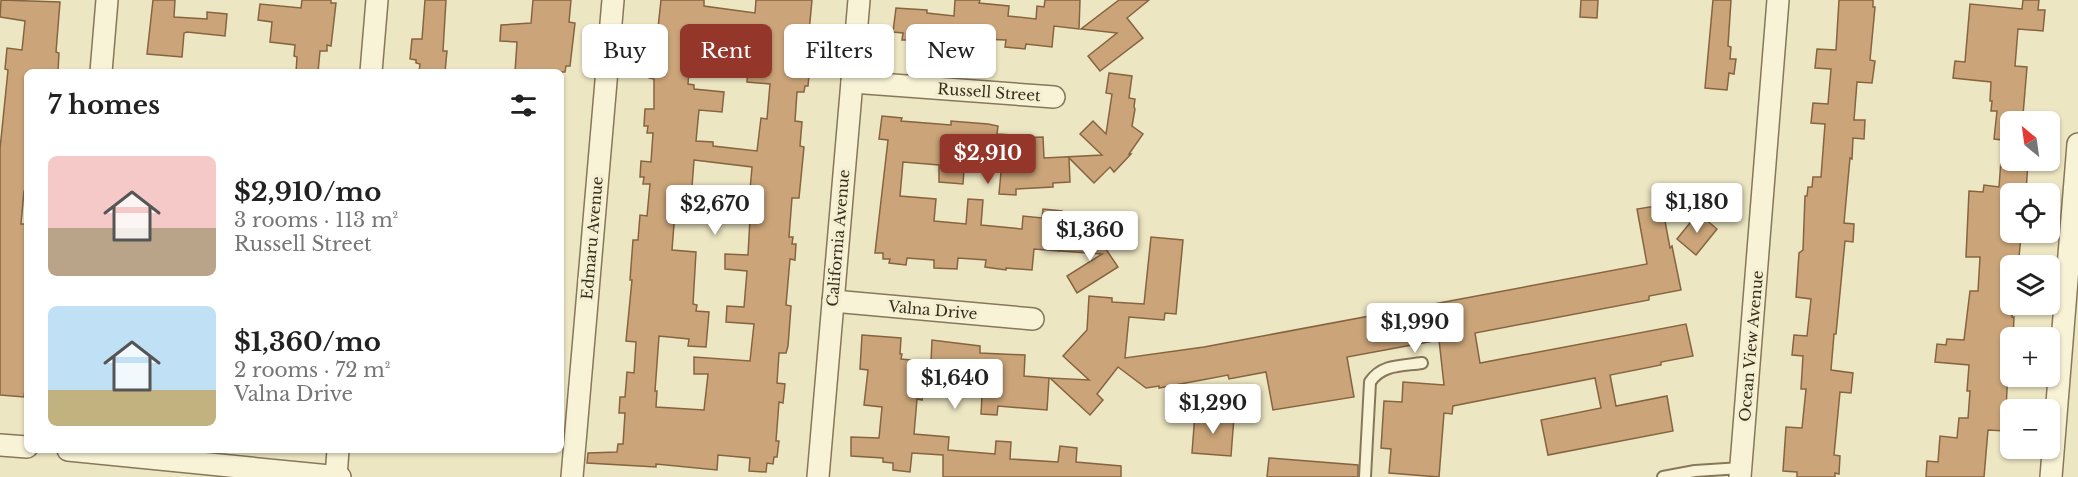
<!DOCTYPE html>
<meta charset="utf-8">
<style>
:root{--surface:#fff;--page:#f6f6f6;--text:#222;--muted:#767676;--accent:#95362b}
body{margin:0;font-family:"Libre Baskerville",serif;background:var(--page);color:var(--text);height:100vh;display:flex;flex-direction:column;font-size:22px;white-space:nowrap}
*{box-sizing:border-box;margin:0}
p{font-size:20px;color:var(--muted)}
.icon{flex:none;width:33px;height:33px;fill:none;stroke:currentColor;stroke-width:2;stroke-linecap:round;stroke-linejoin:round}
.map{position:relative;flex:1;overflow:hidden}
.drawer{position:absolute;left:24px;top:69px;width:540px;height:384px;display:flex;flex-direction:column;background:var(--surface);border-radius:9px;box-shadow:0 2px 4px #0004}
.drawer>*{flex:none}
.top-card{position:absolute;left:582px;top:24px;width:570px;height:54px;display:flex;gap:12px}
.needle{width:39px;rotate:331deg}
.fabs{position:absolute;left:2000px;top:111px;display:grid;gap:12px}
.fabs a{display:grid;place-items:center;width:60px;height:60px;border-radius:9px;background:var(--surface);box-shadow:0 2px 4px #0004;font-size:30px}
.price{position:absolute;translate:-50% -51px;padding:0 14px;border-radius:6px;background:#fff;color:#222;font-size:20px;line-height:39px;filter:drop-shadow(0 2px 3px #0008)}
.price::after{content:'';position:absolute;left:50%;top:36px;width:18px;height:14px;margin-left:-9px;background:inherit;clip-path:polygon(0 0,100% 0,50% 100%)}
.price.selected{background:var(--accent);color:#fff}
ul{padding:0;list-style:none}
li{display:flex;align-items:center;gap:18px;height:150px;padding:0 24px}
li span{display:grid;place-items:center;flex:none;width:168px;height:120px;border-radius:9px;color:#555}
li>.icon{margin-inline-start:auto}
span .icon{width:72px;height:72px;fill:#fffc;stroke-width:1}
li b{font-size:26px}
h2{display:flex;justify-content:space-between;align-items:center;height:72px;padding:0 24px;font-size:26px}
.chip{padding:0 21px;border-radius:9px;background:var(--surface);box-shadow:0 2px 4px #0004;font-size:21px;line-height:54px}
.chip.selected{background:var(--accent);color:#fff}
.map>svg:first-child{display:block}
.building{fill:#cba579;stroke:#866440;stroke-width:1.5;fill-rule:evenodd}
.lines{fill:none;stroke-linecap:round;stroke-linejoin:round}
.lane-casing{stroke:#87775a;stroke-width:14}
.street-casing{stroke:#87775a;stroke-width:24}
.lane{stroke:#f8f2d6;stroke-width:10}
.street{stroke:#f8f2d6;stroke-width:21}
.labels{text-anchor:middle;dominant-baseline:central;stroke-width:6;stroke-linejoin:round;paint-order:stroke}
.street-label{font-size:15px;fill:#372d1e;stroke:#f5efd2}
</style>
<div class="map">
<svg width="2078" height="477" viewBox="0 0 2078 477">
<rect width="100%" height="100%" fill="#ede6c3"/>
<g class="building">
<polygon points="1,0 60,2 56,52 59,53 58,71 27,72 27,191 24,191 21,224 27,224 27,374 24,397 0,395 0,149 8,70 5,69 7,48 22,50 25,21 0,17"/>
<polygon points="153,0 175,0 174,17 207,19 207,12 227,14 225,36 187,32 184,33 182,57 147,54"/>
<polygon points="302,0 331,0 331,3 336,3 331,46 327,45 327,51 320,51 318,72 296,72 297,57 294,56 295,45 270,42 272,22 258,20 260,4 301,8"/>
<polygon points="425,0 446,0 443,51 447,51 445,72 419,72 420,64 416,63 416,60 410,59 412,39 422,39"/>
<polygon points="533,0 571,0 569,22 575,23 570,66 566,66 565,72 515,72 517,42 500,41 501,25 531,23"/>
<path d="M661,0H704V6L755,13L756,0H812L808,43H814L812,64H810L808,86H805L804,92H797L795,121L802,122L800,146L804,147L799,198H792L789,237H793L792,244H796L795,260L790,259L786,305L791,306L788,346L786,353H779L777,383L785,384L783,403L779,402L776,441H779L777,457H774L773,464L767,463L766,472L749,471L750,458L718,455L717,470L656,464V467L587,463L588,453L617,452L618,444H623L625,413H619L620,397H625L627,372L634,373L636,342L626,341L632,280H630L633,240H638L640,215L647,216L650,184H643L644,177H640L641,161L651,162L653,133H647L648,126H644L645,109H654V79L649,78V70H648L651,27L658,28ZM692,26L767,33L764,67L748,65L747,82L770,84L767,119L761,118L757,151L713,146V142L696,141L699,110L722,112L724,92L694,89V85L688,84ZM694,160L752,167L749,202L731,201L730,218L750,219L748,255L725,254V269L747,271L744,307L727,306L726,322L754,324L750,361L694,357V374H708L704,410L656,407L657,391H655L659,336L689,339L688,346L706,347L709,312L696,311L697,305L693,304L696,252L672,250L676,198L691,200Z"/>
<polygon points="955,0 980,0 979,3 1009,6 1008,16 1036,19 1037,6 1044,7 1045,0 1080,0 1079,29 1054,26 1052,47 1026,44 1025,49 1005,47 1006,40 978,39 977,49 953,47 954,40 925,37 924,45 908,44 908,40 902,40 903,33 893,32 896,8 927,10 927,13 954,16"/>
<polygon points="1119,0 1149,0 1127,18 1143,38 1100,71 1088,56 1117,33 1081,29"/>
<polygon points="1581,0 1598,0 1597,18 1580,17"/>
<polygon points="1713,0 1731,0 1728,46 1731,47 1730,59 1736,59 1734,74 1729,73 1727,90 1705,88"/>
<polygon points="1839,0 1873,0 1873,7 1875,7 1870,60 1875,61 1872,83 1857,82 1854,120 1865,120 1864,139 1853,138 1852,159 1850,158 1844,223 1854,224 1853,242 1845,241 1836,334 1834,334 1831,370 1853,373 1851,393 1840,392 1834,455 1840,456 1839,474 1835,473 1835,477 1797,477 1797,472 1783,471 1786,427 1802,428 1806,389 1801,389 1803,356 1792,355 1794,335 1807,336 1811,299 1796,297 1799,253 1803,250 1805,196 1807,196 1808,187 1812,187 1813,177 1821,177 1825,124 1811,123 1813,103 1828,104 1831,69 1815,68 1817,49 1836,50"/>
<polygon points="2023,0 2039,0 2038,10 2045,10 2043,31 2018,29 2015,66 2027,67 2023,115 2017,114 2016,122 2010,122 2010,141 1994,139 1997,111 1991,111 1992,101 1990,101 1991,82 1953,78 1955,61 1965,62 1970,4 2022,9"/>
<polygon points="1109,73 1132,76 1129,98 1135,99 1134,107 1135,109 1132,126 1143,134 1129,154 1131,154 1114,172 1110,167 1094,183 1069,158 1070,182 1053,183 1053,187 1016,189 1016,195 999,194 1001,172 964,170 963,184 939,182 939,165 903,162 900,196 936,199 934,221 966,224 968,199 983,200 981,225 1022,229 1023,216 1042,218 1043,209 1062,211 1059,251 1034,249 1032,270 1006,268 1006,270 985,267 986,260 958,258 957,269 934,268 934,260 907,258 906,265 889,263 890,259 883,259 883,253 875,253 888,140 879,139 882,116 902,118 901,121 951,125 951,121 988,124 998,126 997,134 1013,135 1013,138 1043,137 1044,158 1102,155 1080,134 1093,121 1106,134 1112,94 1106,93"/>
<polygon points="2001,160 2028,160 2026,194 2010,194 2008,236 2021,237 2018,266 2010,266 2007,307 2013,307 2012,317 2014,317 2013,338 2010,338 2009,348 2005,431 1988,430 1984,477 1926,477 1927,461 1938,462 1940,436 1957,438 1959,418 1968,418 1970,391 1967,391 1969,365 1935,362 1937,344 1946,345 1947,339 1964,340 1970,291 1978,291 1980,257 1966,257 1969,191 1983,192 1984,185 1999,187"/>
<polygon points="1662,205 1670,248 1672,246 1681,290 1649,296 1649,300 1475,333 1480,363 1686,324 1693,356 1661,362 1661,365 1610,375 1616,406 1667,396 1673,431 1548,455 1541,420 1601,408 1595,378 1453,406 1452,414 1444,413 1439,477 1389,473 1391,449 1381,448 1384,401 1402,402 1403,382 1444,385 1439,340 1347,357 1354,397 1273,410 1266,372 1229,379 1228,375 1159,388 1159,386 1146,388 1118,367 1097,394 1103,400 1090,415 1050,378 1089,380 1063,356 1087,330 1089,296 1112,298 1112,302 1144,304 1151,237 1183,240 1176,314 1165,313 1164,320 1129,317 1125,358 1204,347 1647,264 1637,209"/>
<polygon points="1698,213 1717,229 1696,255 1677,239"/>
<polygon points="1093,230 1118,267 1077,293 1067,276 1102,254 1060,251"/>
<polygon points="862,335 901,338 900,354 902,354 901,359 931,362 932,340 980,346 980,353 1025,355 1024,376 1049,378 1047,410 998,406 997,415 981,414 983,378 949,375 948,382 945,381 944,384 924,382 922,400 917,399 914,434 949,437 948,450 995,454 996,441 1011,442 1010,459 1058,462 1060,446 1077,448 1076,462 1121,466 1121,477 943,477 943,455 912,453 910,472 893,470 893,463 883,462 883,458 851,456 851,437 879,438 882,407 864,405 868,370 860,369"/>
<polygon points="1195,413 1234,417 1231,456 1192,453"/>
<polygon points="1269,458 1358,465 1358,477 1267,477"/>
</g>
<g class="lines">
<defs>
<g id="lane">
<path d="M1365,477L1370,382C1382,364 1402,366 1422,363"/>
<polyline points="1663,477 1695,471 1741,468"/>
</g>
<g id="street">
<polyline points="101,72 107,0"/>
<polyline points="371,72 377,0"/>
<polyline points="852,82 1054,97"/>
<polyline points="833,301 1033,319"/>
<polyline points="0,445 27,447"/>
<polyline points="68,450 340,477"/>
<polyline points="336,477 338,450"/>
<polyline points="572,477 613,0"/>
<polyline points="818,477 859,0"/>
<polyline points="1740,477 1778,0"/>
<polyline points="2051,477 2078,144"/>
</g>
</defs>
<use href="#lane" class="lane-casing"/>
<use href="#street" class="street-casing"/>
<use href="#lane" class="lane"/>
<use href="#street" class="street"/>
</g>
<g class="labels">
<g class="street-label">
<text transform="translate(989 92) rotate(4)">Russell Street</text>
<text transform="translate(592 238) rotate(-85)">Edmaru Avenue</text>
<text transform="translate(838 238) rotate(-85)">California Avenue</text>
<text transform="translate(933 310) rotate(5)">Valna Drive</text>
<text transform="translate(1751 346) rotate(-85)">Ocean View Avenue</text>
</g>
</g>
</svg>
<div class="fabs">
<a><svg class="needle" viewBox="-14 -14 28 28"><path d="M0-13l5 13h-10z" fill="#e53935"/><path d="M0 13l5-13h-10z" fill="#767676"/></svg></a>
<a><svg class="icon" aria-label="locate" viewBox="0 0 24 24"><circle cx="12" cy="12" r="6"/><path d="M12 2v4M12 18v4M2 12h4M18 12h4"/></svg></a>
<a><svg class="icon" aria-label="layers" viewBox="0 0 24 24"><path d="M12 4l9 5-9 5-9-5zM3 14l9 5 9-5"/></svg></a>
<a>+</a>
<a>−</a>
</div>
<b class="price selected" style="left:988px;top:185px">$2,910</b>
<b class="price" style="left:1697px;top:234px">$1,180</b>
<b class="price" style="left:715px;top:236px">$2,670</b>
<b class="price" style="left:1090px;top:262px">$1,360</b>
<b class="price" style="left:1415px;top:354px">$1,990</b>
<b class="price" style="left:955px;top:410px">$1,640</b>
<b class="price" style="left:1213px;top:435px">$1,290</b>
<div class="top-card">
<a class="chip">Buy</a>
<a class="chip selected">Rent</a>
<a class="chip">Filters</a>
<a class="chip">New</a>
</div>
<section class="drawer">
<h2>7 homes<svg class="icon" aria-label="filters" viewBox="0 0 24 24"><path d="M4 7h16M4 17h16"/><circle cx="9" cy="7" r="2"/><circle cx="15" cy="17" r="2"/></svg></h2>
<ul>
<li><span style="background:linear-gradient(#f6c9c9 60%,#b9a48a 0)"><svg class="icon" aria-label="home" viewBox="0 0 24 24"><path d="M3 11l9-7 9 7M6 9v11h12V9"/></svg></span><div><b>$2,910/mo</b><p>3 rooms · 113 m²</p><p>Russell Street</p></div></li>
<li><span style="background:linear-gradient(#bfe0f5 70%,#c2b280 0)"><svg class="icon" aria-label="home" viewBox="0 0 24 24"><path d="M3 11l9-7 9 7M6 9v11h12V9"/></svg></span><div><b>$1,360/mo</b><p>2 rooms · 72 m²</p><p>Valna Drive</p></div></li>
</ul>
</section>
</div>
